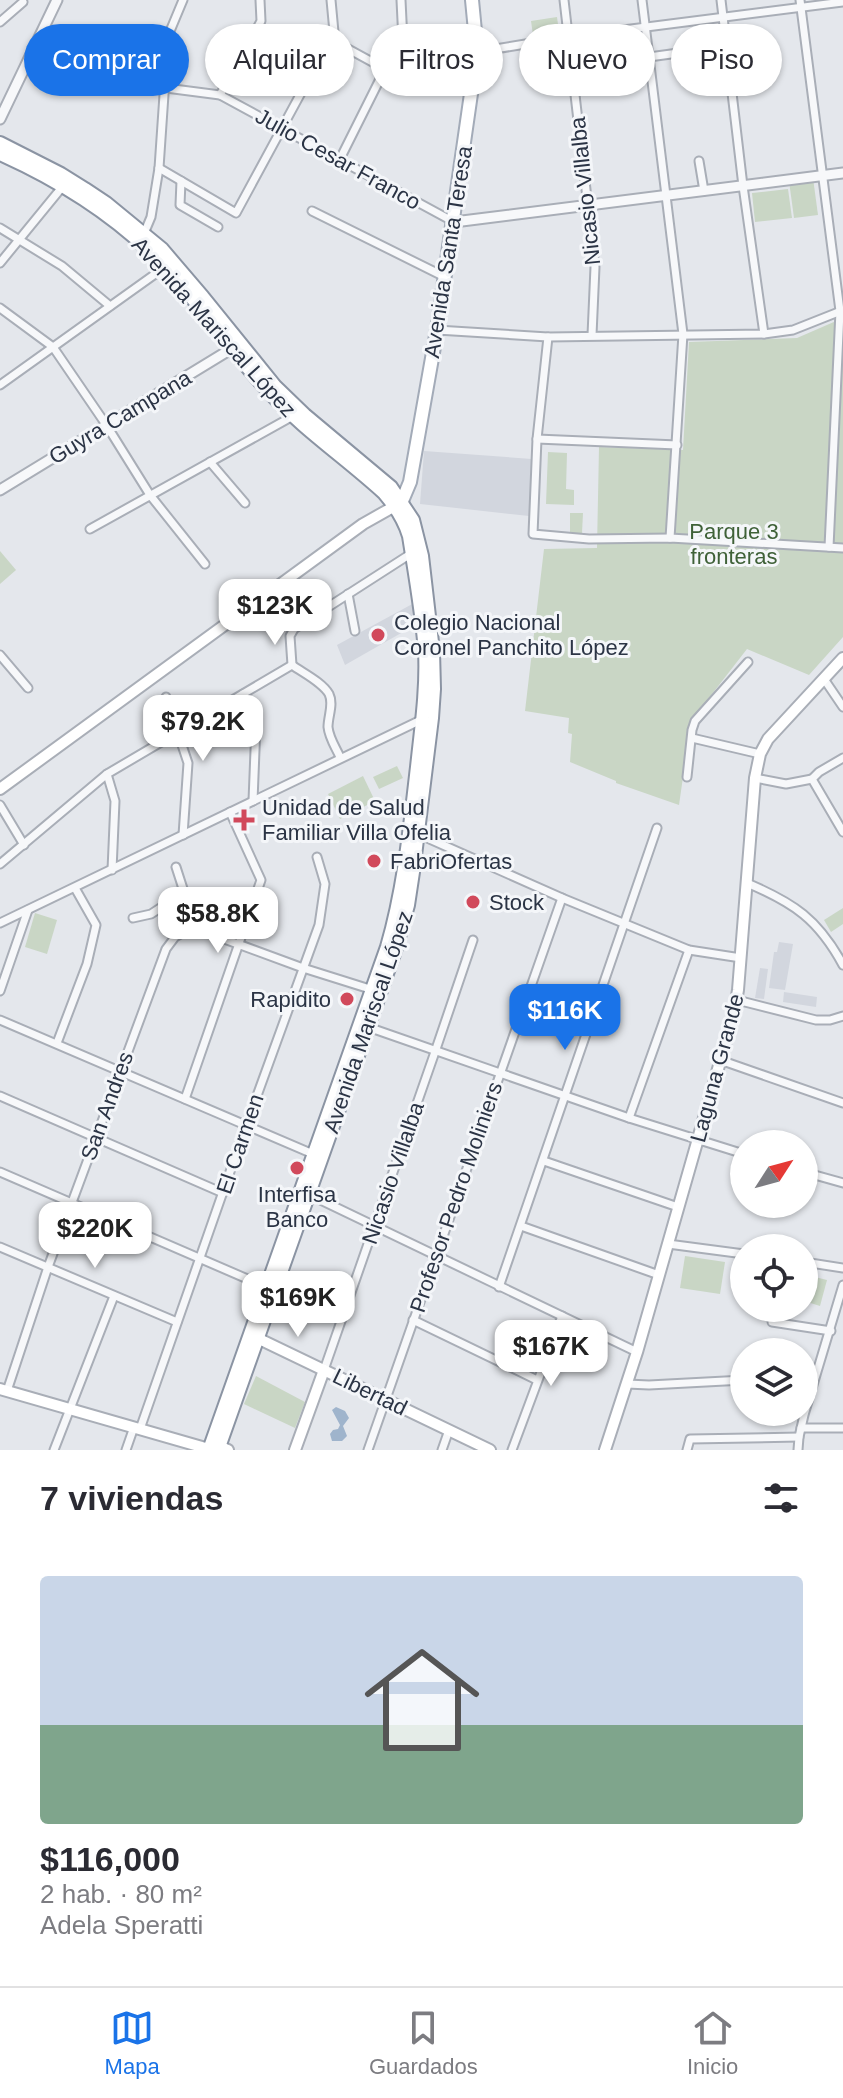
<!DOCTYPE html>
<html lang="es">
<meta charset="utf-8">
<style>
:root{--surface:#fff;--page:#f2f2f3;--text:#2b2b33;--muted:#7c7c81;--line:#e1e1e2;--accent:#1a73e8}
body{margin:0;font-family:Arial,sans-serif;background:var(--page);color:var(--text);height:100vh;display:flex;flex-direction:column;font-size:30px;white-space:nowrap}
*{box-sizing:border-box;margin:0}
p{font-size:26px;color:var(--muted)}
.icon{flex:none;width:44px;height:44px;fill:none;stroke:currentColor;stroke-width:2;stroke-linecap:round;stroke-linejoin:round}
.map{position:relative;height:1450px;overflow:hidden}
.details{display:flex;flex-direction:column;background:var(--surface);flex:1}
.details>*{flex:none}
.top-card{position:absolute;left:24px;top:24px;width:796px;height:72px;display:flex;gap:16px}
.needle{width:52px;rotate:54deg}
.tools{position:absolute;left:730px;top:1130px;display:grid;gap:16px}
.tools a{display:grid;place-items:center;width:88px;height:88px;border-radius:50%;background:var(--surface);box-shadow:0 2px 6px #0004;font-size:40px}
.price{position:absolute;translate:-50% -68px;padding:0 18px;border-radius:16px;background:#fff;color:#222;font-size:26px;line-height:52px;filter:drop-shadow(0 2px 4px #0008)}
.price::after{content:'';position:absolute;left:50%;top:48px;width:24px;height:18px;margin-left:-12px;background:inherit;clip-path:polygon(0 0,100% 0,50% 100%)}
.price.on{background:var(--accent);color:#fff}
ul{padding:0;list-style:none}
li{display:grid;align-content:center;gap:16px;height:424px;padding:0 40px}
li+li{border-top:2px solid var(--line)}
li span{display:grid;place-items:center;height:248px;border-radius:8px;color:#555}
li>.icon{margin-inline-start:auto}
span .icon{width:144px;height:144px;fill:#fffc;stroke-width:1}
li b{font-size:34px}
h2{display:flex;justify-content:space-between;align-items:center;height:96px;padding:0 40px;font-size:34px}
.pill{padding:0 28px;border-radius:36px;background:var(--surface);box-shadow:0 2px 6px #0004;font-size:28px;line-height:72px}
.pill.on{background:var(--accent);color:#fff}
.menu{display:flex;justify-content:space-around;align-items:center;height:112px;border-top:2px solid var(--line);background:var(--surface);font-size:22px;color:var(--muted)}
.menu a{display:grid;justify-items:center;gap:4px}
.menu .on{color:var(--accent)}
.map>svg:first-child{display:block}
.built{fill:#d2d6de}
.green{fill:#c9d6c5}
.water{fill:#9fb4cc}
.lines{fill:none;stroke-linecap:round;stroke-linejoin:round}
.minor-casing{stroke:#a9aeb7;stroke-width:11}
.tertiary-casing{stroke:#a9aeb7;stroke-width:13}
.secondary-casing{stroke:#a9aeb7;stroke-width:14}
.primary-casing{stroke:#a3abb8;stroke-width:16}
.trunk-casing{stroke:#8b94a3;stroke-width:16}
.minor{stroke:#f7f8fa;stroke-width:7}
.tertiary{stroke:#f7f8fa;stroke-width:9}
.secondary{stroke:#fff;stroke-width:10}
.primary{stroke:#fff;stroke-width:12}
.trunk{stroke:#fff;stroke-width:12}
.poi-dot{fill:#d1495b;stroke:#f4f6f9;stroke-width:3}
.labels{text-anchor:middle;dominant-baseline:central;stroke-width:6;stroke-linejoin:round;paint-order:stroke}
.street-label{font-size:22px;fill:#2b3445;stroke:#f4f6f9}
.park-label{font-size:22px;fill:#3f6138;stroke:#f4f6f9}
.poi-label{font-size:22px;fill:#2b3445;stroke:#f4f6f9;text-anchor:start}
</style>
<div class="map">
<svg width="843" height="1450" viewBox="0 0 843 1450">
<rect width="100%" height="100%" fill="#e4e7ec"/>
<g class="built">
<polygon points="424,451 532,459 529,516 420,504"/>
<polygon points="416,602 417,624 345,665 337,645"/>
<polygon points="779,942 793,944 785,990 769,988 774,952 777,952"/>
<polygon points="760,968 768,969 764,999 755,998"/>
<polygon points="784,992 817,997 816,1007 783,1002"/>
</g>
<g class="green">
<polygon points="557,17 559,32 533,35 531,21"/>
<polygon points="813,178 818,215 794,218 789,181"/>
<polygon points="788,189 792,218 755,222 752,193"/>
<polygon points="843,318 843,637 809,675 747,649 691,721 679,805 616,783 616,781 570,762 572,734 568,733 569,718 525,711 544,549 597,548 599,447 683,450 689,342 797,338"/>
<polygon points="548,452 567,453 566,489 574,490 574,505 546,504"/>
<polygon points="570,513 583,513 582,533 570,533"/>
<polygon points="0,551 16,570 0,584"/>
<polygon points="397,766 403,778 379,789 373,777"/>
<polygon points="363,776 375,801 340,819 328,794"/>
<polygon points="843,908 843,924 831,932 824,920"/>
<polygon points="35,913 57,920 47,954 25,947"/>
<polygon points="685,1256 725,1262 720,1294 680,1288"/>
<polygon points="811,1276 827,1280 820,1306 804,1301"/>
<polygon points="256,1376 305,1402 295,1428 244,1404"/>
</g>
<polygon class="water" points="336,1407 345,1411 349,1418 343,1426 347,1436 342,1441 332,1441 330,1434 333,1430 338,1429 340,1425 332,1410"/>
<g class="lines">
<defs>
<g id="minor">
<polyline points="564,0 595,267 592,335"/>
<polyline points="642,0 683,334 670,538"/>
<polyline points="721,0 743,186 764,334"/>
<polyline points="800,0 840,311 829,547"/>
<polyline points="0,22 23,2"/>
<polyline points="330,39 385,69"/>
<polyline points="477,52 568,37 843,2"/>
<polyline points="649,57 715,48"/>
<polyline points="385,69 401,67 404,62 401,0"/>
<polyline points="166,88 220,95 454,222"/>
<polyline points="220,95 261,21 260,0"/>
<polyline points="339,161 385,69"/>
<polyline points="699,161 704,191"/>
<polyline points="159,168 236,213 334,32 331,0"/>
<polyline points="181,181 180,205 218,227"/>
<polyline points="312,211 445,277"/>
<polyline points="0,228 62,266 110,306"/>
<polyline points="143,236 151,217 159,168 168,36 183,0"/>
<polyline points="0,263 63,186"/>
<polyline points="0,308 53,347 107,426 150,495 205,564"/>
<polyline points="437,330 548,337 764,334 793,330 841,311"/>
<polyline points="548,337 537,439 533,534 589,539 670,538 843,548"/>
<polyline points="0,385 165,267"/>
<polyline points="537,439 677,445"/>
<polyline points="210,462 245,503"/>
<polyline points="90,529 293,416"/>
<polyline points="348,594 355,631"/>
<polyline points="0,655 28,688"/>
<polyline points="292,665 290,636 294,629 412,553"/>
<path d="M292,665C303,673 322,682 329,694C334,704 328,716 328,727C329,738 336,748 340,757"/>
<polyline points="824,679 843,707"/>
<polyline points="243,694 256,725 253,801"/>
<polyline points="166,697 188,763 183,835"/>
<polyline points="692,738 760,754"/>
<polyline points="843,758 819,772 812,779 843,832"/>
<polyline points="107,774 115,801 112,870"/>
<polyline points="687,777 692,730 695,721 748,662"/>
<polyline points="755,778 786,784 812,779"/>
<polyline points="0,805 24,845"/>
<polyline points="416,833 562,898 689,950 741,958"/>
<polyline points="0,864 107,774 292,665"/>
<polyline points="176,867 195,926"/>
<path d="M747,883C794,903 818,919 843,965"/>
<polyline points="133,918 151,914 183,893"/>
<polyline points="0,923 423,719"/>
<polyline points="195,926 197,929 303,968 373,990"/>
<polyline points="0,991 28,910"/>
<polyline points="737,1000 816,1020 830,1020 843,1016"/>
<polyline points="0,1020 313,1154"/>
<polyline points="365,1026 629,1118 744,1154"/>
<polyline points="57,1043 87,964 96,925 75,888"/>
<polyline points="720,1060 843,1103"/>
<polyline points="0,1096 223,1193"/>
<polyline points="185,1099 261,880 230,812"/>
<polyline points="629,1118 689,950"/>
<polyline points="544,1161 678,1207"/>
<polyline points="0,1172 266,1287"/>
<polyline points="804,1172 843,1183"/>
<polyline points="306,1193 637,1352"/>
<polyline points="789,1205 790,1204"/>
<polyline points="521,1226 659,1275"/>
<polyline points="668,1244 744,1254"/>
<polyline points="0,1247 177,1322"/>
<polyline points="804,1262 843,1268"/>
<polyline points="499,1287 657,828"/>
<polyline points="413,1320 537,1380"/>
<polyline points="772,1322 831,1331"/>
<polyline points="324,1370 436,1049 473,940"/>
<polyline points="627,1384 649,1385 744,1380"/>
<polyline points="7,1391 48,1267 166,949 175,937 195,926"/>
<polyline points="801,1428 843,1428"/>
<polyline points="140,1429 246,1126 319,925 325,884 317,857"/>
<polyline points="54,1450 114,1296"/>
<polyline points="126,1450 134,1427"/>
<polyline points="368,1450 562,898"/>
<polyline points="442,1450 449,1430"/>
<polyline points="512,1450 562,1316"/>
<polyline points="687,1450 690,1439 799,1437"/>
<polyline points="798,1450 799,1437 804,1415 843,1285"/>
</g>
<g id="tertiary">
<polyline points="0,119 57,0"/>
<polyline points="454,222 843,173"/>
<polyline points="0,490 236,346"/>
</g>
<g id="secondary">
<polyline points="0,789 363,524 395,506"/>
<polyline points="251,1335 490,1450"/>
<polyline points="0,1389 209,1449 219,1446 228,1450"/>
<polyline points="295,1450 324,1370"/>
<polyline points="605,1450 637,1352 734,1013 738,990 755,778 760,754 768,739 843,658"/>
</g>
<polyline id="primary" points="395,506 402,501 410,482 437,330 477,52 472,0"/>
<g id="trunk">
<polyline points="0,143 61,174 85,189 106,203 162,249 203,297 275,386 305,415 391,487 413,520 422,556 433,651 434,689 432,718 413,872 408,905 395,951 218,1450"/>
<path d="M0,154C67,184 129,224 177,280C209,317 236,357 270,393C304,430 347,459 384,493C395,506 404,519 409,536C415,574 422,613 425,651C427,689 421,729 417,767C410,827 404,889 387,947L209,1450"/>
</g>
</defs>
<use href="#minor" class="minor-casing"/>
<use href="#tertiary" class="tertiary-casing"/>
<use href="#secondary" class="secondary-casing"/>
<use href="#primary" class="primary-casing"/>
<use href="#trunk" class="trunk-casing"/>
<use href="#minor" class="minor"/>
<use href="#tertiary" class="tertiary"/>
<use href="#secondary" class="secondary"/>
<use href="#primary" class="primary"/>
<use href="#trunk" class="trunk"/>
</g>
<g class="poi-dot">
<circle cx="378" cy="635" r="8"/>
<path d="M240 808h8v8h8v8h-8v8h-8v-8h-8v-8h8z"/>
<circle cx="374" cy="861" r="8"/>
<circle cx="473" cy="902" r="8"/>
<circle cx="347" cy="999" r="8"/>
<circle cx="297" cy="1168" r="8"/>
</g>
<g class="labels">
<g class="street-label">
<text transform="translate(338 159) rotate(29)">Julio Cesar Franco</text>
<text transform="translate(585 191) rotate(-96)">Nicasio Villalba</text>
<text transform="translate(448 252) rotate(-81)">Avenida Santa Teresa</text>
<text transform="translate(214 327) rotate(48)">Avenida Mariscal López</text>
<text transform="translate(120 417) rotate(-31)">Guyra Campana</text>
<text transform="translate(368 1022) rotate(-71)">Avenida Mariscal López</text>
<text transform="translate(717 1068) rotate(-75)">Laguna Grande</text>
<text transform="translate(107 1106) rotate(-70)">San Andres</text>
<text transform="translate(240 1144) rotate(-71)">El Carmen</text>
<text transform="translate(393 1173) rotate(-71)">Nicasio Villalba</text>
<text transform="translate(456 1197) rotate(-71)">Profesor Pedro Moliniers</text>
<text transform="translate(370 1392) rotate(26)">Libertad</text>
</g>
<g class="park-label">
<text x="734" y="531">Parque 3<tspan x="734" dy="25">fronteras</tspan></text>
</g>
<g class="poi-label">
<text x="394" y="622">Colegio Nacional<tspan x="394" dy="25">Coronel Panchito López</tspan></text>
<text x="262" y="807">Unidad de Salud<tspan x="262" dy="25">Familiar Villa Ofelia</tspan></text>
<text x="390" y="861">FabriOfertas</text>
<text x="489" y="902">Stock</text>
<text x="331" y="999" text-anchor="end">Rapidito</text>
<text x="297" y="1194" text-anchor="middle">Interfisa<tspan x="297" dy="25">Banco</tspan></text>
</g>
</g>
</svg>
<div class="tools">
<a><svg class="needle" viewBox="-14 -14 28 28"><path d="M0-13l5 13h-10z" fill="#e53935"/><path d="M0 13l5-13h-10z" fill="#7c7c81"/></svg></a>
<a><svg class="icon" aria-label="locate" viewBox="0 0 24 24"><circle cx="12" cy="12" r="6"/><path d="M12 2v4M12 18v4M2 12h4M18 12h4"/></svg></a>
<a><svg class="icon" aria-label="layers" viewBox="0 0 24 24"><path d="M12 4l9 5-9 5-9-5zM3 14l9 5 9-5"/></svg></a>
</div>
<b class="price" style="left:275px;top:647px">$123K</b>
<b class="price" style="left:203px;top:763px">$79.2K</b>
<b class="price" style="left:218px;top:955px">$58.8K</b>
<b class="price on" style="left:565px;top:1052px">$116K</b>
<b class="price" style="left:95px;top:1270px">$220K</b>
<b class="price" style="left:298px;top:1339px">$169K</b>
<b class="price" style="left:551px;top:1388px">$167K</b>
<div class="top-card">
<a class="pill on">Comprar</a>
<a class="pill">Alquilar</a>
<a class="pill">Filtros</a>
<a class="pill">Nuevo</a>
<a class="pill">Piso</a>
</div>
</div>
<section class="details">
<h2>7 viviendas<svg class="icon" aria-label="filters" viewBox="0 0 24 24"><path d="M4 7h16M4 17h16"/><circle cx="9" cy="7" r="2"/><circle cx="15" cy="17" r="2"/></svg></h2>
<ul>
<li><span style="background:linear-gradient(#c9d6e8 60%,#7fa58c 0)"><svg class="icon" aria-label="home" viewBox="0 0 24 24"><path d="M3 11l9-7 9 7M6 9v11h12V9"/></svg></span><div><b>$116,000</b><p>2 hab. · 80 m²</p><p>Adela Speratti</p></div></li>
</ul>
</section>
<nav class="menu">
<a class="on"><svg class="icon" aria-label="map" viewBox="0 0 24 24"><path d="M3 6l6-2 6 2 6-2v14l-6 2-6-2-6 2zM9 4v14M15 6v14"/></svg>Mapa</a>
<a><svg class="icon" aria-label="saved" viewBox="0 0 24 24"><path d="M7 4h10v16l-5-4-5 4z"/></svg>Guardados</a>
<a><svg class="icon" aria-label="home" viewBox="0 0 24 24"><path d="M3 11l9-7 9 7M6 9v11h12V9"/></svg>Inicio</a>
</nav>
